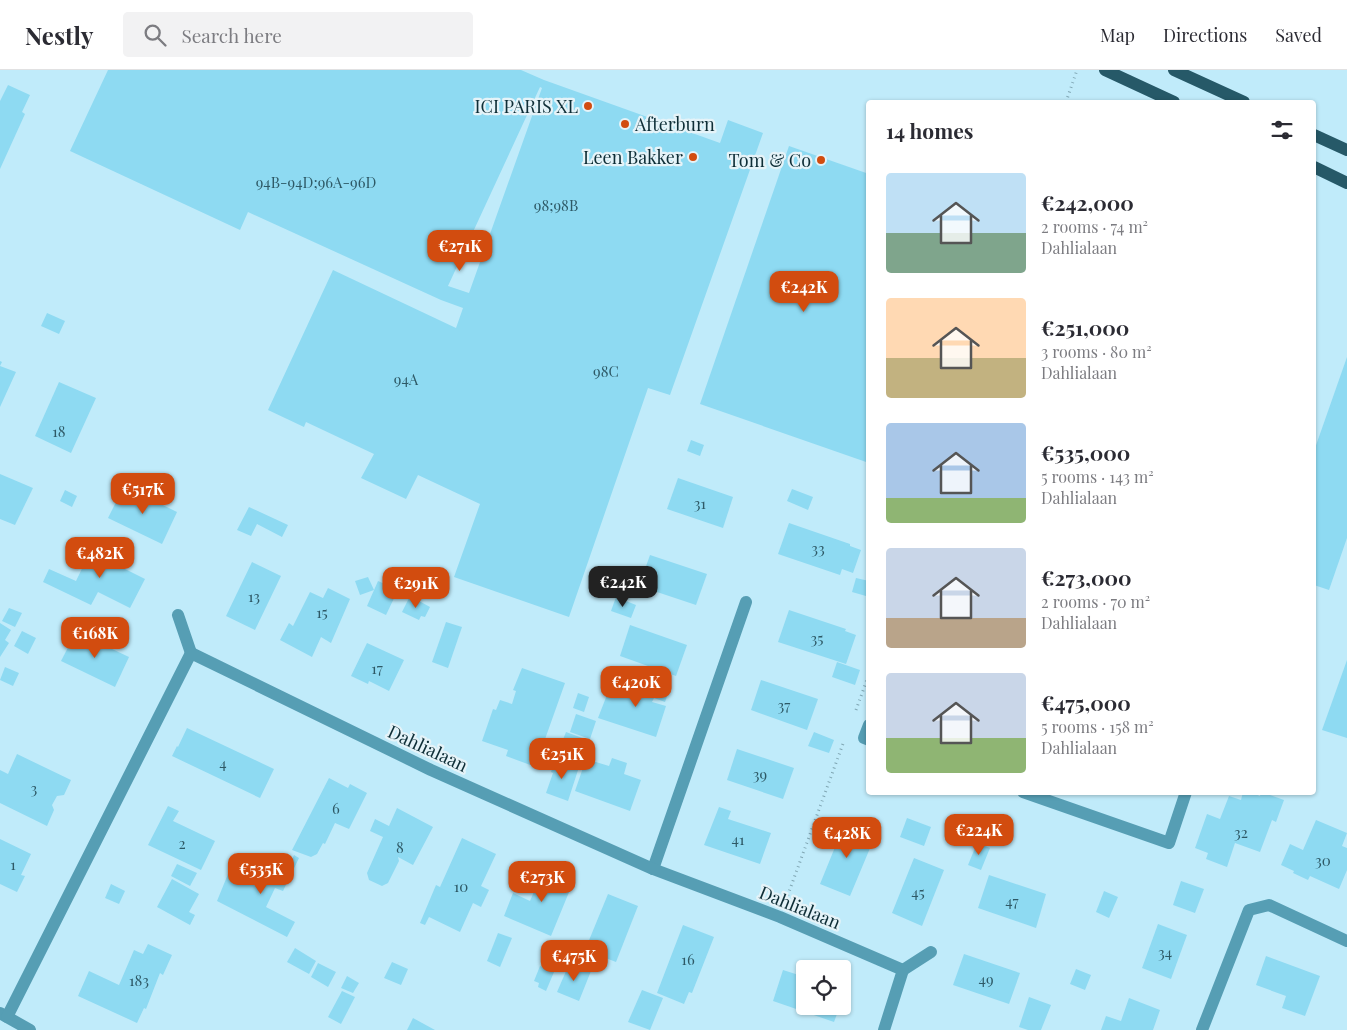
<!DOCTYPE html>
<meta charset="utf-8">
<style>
:root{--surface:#fff;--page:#f2f2f3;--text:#2b2b33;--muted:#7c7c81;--line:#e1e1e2;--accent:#d24c0f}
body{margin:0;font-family:"Playfair Display",serif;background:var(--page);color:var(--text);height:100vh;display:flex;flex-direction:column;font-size:19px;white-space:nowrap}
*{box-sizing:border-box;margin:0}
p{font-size:16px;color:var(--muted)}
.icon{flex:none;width:28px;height:28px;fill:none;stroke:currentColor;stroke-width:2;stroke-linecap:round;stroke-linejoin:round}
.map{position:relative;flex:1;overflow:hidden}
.panel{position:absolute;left:866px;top:30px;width:450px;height:695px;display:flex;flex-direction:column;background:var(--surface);border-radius:5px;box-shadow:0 1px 4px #0004}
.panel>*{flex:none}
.tools{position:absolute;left:796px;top:890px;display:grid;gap:10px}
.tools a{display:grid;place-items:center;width:55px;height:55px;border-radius:5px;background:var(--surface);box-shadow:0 1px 4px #0004;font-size:25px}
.price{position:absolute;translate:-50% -42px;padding:0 11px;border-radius:10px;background:var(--accent);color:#fff;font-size:16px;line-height:32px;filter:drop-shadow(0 1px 2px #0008)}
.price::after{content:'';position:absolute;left:50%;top:30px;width:15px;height:11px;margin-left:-8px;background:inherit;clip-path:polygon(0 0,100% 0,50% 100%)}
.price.selected{background:#222;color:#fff}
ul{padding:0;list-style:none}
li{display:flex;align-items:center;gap:15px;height:125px;padding:0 20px}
li span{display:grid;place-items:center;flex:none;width:140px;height:100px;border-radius:5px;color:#555}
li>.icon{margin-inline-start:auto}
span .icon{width:60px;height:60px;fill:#fffc;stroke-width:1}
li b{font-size:21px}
h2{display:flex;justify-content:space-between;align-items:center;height:60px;padding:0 20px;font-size:21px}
header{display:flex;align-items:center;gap:30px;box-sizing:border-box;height:70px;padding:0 25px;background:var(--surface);border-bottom:1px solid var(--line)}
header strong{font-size:24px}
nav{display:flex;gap:28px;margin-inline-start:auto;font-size:18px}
.search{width:350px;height:45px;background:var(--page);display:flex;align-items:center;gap:12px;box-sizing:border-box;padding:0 18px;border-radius:5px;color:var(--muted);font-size:19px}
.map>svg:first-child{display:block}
.building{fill:#8edaf2;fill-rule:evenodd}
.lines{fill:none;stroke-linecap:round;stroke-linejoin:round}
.path{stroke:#80a7b4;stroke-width:3;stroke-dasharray:1 4;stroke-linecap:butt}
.minor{stroke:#569eb4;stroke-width:12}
.major{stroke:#265968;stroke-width:12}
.poi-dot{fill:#d24c0f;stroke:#e5f3f8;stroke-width:2}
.labels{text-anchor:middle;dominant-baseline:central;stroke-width:4.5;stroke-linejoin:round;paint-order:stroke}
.number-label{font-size:15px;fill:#2e5966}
.poi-label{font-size:18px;fill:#0e2e37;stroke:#e5f3f8;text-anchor:end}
.street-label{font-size:18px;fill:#0e2e37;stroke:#e5f3f8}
</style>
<header>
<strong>Nestly</strong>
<div class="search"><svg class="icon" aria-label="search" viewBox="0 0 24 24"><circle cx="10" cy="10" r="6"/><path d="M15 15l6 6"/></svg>Search here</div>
<nav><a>Map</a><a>Directions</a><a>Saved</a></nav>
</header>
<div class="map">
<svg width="1347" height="960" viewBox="0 0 1347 960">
<rect width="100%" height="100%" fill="#c0ebfa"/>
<g class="building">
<path d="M108,0H521L544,10L720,73L728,50L763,63L670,325L648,318L569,547L454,507L480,434L418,405L406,429L361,408L374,384L306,352L304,357L268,340L333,200L456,258L463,238L441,230L248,142L240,160L70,81ZM540,17L542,18L469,223L448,216Z"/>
<polygon points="8,15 30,25 22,42 25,44 0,99 0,31"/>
<polygon points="789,76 869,104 869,393 700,334"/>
<polygon points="47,243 65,251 59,264 41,256"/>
<polygon points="1347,287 1347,468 1329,520 1314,515 1314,381"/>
<polygon points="0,291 2,292 0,296 16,302 0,337"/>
<polygon points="59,312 96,328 71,383 35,366"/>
<polygon points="691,370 704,375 700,386 687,381"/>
<polygon points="0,404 33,418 15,455 0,449"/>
<polygon points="678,408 733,427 723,458 667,439"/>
<polygon points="124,416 177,442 162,474 108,448"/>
<polygon points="792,419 813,427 808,440 787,431"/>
<polygon points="65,420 77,426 72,437 60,431"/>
<polygon points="249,437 288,455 282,467 257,454 251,466 237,460"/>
<polygon points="789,453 850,474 850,476 861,480 853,503 842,499 840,505 778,484"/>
<polygon points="98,471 118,481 113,493 145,509 130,538 98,522 91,535 43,512 49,499 76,511 90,482 92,483"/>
<polygon points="650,485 707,504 696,535 639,516"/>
<polygon points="252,492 281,506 255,560 226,546"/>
<polygon points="368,507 374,520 360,525 355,511"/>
<polygon points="856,508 869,511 869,518 866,526 852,522"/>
<polygon points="378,511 398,520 386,545 367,536"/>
<polygon points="328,518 350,529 331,573 321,567 312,587 280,570 289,553 293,556 310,522 323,528"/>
<polygon points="410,526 430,537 425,547 421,546 419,550 402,542"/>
<polygon points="616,527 636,535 631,548 611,541"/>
<polygon points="9,538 22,543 15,557 2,551"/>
<polygon points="789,540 846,559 845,561 856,565 846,594 778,572"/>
<polygon points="446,552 462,557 448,598 432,592"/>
<polygon points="0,553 11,560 5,570 9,573 0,587"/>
<polygon points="630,555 687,575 676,606 620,586"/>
<polygon points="22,561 36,568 28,584 14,576"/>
<polygon points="76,562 129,587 115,617 61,591"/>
<polygon points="367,573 404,590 389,621 369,611 368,614 351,606"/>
<polygon points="1347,590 1347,668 1322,660"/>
<polygon points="837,592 860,600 855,615 832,607"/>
<polygon points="5,597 19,603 13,616 0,610"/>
<polygon points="522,598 565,613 544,672 542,671 533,696 506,686 508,680 482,671 493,639 496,640 500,630 512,634 516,621 513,620"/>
<polygon points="761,610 818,629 807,660 751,640"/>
<polygon points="635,611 669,621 665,632 654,628 652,632 666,636 656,667 598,648 610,617 631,624"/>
<polygon points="578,623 589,627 584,642 573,638"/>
<polygon points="576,644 596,651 590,669 570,662"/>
<polygon points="187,658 274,699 260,728 172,686 177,676 178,677"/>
<polygon points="566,662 585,669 581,679 562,672"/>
<polygon points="814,662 834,670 829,683 808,676"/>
<polygon points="737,679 794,698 783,729 727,710"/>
<polygon points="17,684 71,710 64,725 57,726 52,735 54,740 47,756 0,733 0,700 8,704"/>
<polygon points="612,688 627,693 624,704 641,710 630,741 575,721 586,689 609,696"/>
<polygon points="556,689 579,697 568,731 546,723 553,703 551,702"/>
<polygon points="329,708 348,718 350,714 367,723 349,759 335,753 325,774 323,773 317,784 311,787 292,780"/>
<polygon points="1243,722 1250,722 1260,726 1261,722 1262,722 1284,730 1276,752 1272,750 1260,782 1235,773 1227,797 1206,789 1208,783 1195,778 1207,744 1220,749 1229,726 1241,730"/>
<polygon points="168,736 179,741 173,751 215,771 201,800 148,775"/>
<polygon points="719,737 731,741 728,749 771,763 760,794 704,775"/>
<polygon points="397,738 433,757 413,795 398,787 399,791 388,813 382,816 369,810 367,803 383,767 370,761 375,749 389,756"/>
<polygon points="907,748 931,757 924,776 900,767"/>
<polygon points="849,750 864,756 860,765 873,771 850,826 820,814 842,760 845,761 846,758 844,757"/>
<polygon points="1316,750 1347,763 1342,776 1347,778 1347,800 1339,819 1310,806 1308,810 1293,803 1294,801 1281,795 1290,774 1303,780"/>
<polygon points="462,768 496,784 481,816 489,820 481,837 473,833 460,862 429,847 425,855 420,853 436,815 440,817"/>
<polygon points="0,769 31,784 21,805 25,806 17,822 0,814"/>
<polygon points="977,773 990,778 981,800 968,795"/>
<polygon points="274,784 291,792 294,785 299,788 283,821 275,818 266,837 295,852 287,867 217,831 228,804 258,817"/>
<polygon points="914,788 944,800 922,856 892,843"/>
<polygon points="177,794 197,803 190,816 171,806"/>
<polygon points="544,798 574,810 551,866 504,846 513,823 530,831"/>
<polygon points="989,805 1046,824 1036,858 978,838"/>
<polygon points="172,809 199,824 189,842 195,845 190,855 157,837"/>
<polygon points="1181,811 1204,819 1195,843 1173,835"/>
<polygon points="111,814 125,821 119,834 105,828"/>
<polygon points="1104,821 1118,827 1109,848 1096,842"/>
<polygon points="608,824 638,836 616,892 585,880"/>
<polygon points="1158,854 1187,865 1171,909 1142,898"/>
<polygon points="683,855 714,867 692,923 689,922 684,934 657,923"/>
<polygon points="498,863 512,868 500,897 487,891"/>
<polygon points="148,874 172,885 163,905 160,903 146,939 144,938 137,953 78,926 89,901 119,915 134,880 143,884"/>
<polygon points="295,878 316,891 309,904 287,892"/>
<polygon points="964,884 1020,903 1009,934 953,915"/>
<polygon points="1266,886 1320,906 1305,946 1282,938 1286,926 1256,915"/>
<polygon points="392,892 408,899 401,915 384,908"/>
<polygon points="570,892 591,901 579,931 557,922"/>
<polygon points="318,893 336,902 328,917 311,907"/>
<polygon points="540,896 554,902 546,921 538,917 539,913 534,911"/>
<polygon points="1076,899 1091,905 1085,920 1070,914"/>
<polygon points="783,900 805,907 805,936 840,936 834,952 773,931"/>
<polygon points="347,906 359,913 353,923 341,918"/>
<polygon points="642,920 663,928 650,960 628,952"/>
<polygon points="342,921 355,927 341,954 328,947"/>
<polygon points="1029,927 1051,935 1041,960 1028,960 1019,957"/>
<polygon points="1129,928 1160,940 1153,960 1101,960 1106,946 1121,951"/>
<polygon points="413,948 435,960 407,960"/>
</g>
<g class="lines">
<g class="path">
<polyline points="1066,32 1077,0"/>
<polyline points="856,640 869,604"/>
<polyline points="786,830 844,671"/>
</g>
<g class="minor">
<polyline points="178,545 191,583"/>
<polyline points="869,655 864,668 869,670"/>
<polyline points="1023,722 1169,773 1186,722"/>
<polyline points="653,799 746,532"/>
<polyline points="903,900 931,882"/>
<polyline points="0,943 30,960"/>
<polyline points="7,947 191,583 431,700 653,799 780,847 903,900 884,960"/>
<polyline points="1202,960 1249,840 1269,835 1347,871"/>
</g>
<g class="major">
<polyline points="1105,0 1174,32"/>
<polyline points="1174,0 1244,32"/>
<polyline points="1314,65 1347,80"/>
<polyline points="1314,97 1347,113"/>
</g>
</g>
<g class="poi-dot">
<circle cx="588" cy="36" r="5"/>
<circle cx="625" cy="54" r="5"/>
<circle cx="693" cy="87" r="5"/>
<circle cx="821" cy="90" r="5"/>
</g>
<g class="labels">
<g class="number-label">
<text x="316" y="112">94B-94D;96A-96D</text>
<text x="556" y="135">98;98B</text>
<text x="606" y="301">98C</text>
<text x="406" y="309">94A</text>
<text x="59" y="361">18</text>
<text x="700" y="433">31</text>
<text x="818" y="478">33</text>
<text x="254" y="526">13</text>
<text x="322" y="542">15</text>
<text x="817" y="568">35</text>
<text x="377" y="598">17</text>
<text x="784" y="635">37</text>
<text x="223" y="693">4</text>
<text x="760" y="704">39</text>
<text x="34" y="718">3</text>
<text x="336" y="738">6</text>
<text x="1241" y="762">32</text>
<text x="738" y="769">41</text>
<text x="182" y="773">2</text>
<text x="400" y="777">8</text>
<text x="1323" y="790">30</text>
<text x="13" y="794">1</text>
<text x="461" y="816">10</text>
<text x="918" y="822">45</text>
<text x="1012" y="831">47</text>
<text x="1165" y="882">34</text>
<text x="688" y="889">16</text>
<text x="986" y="909">49</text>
<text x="139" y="910">183</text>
</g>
<g class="poi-label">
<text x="578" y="36">ICI PARIS XL</text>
<text x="635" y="54" text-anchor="start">Afterburn</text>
<text x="683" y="87">Leen Bakker</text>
<text x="811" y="90">Tom &amp; Co</text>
</g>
<g class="street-label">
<text transform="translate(428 678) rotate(25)">Dahlialaan</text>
<text transform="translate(800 837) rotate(22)">Dahlialaan</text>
</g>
</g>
</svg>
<div class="tools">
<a><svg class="icon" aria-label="locate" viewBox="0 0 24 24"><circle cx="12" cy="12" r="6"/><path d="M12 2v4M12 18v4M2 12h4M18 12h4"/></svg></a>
</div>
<b class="price" style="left:460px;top:202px">€271K</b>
<b class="price" style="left:804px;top:243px">€242K</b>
<b class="price" style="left:143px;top:445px">€517K</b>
<b class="price" style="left:100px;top:509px">€482K</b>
<b class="price selected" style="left:623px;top:538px">€242K</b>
<b class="price" style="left:416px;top:539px">€291K</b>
<b class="price" style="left:95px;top:589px">€168K</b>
<b class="price" style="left:636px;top:638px">€420K</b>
<b class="price" style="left:562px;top:710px">€251K</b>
<b class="price" style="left:979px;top:786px">€224K</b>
<b class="price" style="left:847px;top:789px">€428K</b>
<b class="price" style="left:261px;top:825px">€535K</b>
<b class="price" style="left:542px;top:833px">€273K</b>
<b class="price" style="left:574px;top:912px">€475K</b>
<section class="panel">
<h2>14 homes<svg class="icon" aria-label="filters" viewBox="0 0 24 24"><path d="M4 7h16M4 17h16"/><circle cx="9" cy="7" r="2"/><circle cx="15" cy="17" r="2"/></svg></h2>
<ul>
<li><span style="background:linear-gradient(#bfe0f5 60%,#7fa58c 0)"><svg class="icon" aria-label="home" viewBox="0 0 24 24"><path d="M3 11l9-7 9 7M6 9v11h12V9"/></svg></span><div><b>€242,000</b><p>2 rooms · 74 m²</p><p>Dahlialaan</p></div></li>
<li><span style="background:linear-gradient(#ffd9b3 60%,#c2b280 0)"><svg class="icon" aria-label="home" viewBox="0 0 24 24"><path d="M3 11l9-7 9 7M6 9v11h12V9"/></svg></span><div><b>€251,000</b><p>3 rooms · 80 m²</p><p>Dahlialaan</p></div></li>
<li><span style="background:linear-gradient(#a9c7e8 75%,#8fb573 0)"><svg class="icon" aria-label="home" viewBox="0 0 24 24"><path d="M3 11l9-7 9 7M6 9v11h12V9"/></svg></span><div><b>€535,000</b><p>5 rooms · 143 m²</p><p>Dahlialaan</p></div></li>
<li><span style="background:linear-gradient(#c9d6e8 70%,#b9a48a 0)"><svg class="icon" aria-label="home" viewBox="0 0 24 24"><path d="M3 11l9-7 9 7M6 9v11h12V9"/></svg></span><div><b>€273,000</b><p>2 rooms · 70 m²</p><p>Dahlialaan</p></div></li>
<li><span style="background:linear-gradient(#c9d6e8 65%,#8fb573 0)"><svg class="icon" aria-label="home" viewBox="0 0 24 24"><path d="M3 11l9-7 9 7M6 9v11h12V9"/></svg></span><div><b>€475,000</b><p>5 rooms · 158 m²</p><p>Dahlialaan</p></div></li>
</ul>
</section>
</div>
